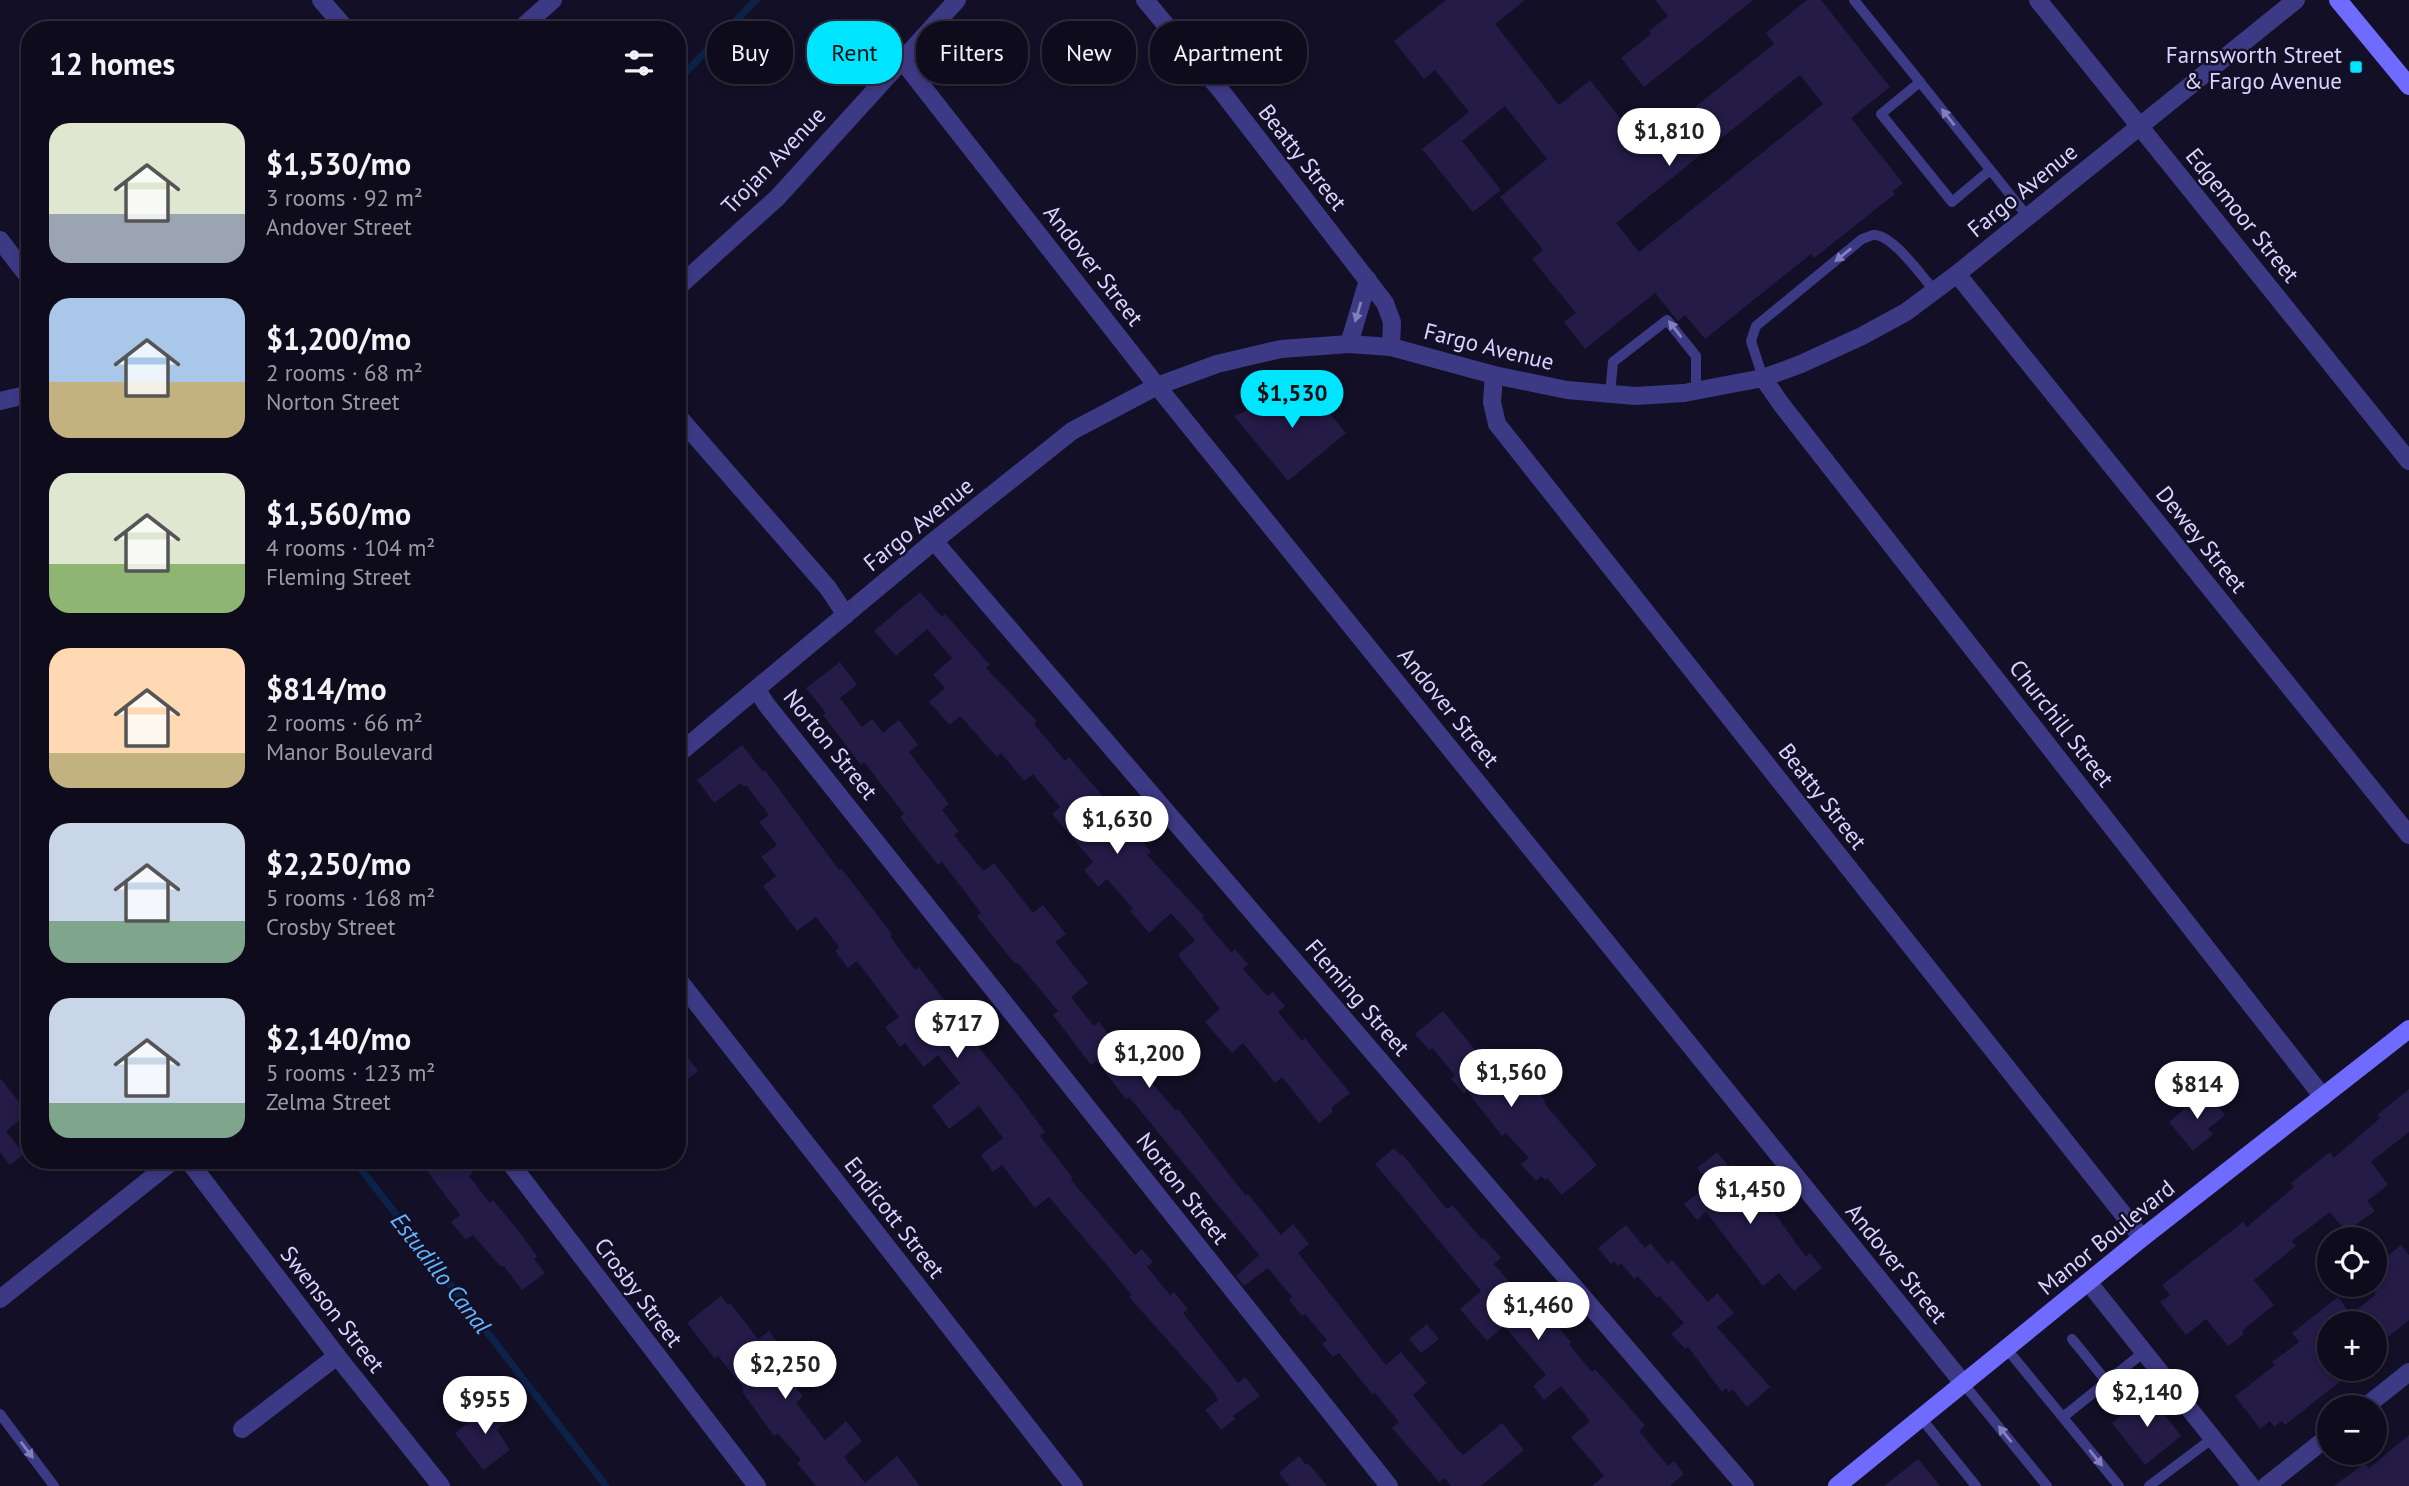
<!DOCTYPE html>
<meta charset="utf-8">
<style>
:root{--surface:#0e0b1c;--page:#171425;--text:#f1f3f6;--muted:#9b9ba3;--line:#2e2b3b;--accent:#00e5ff}
body{margin:0;font-family:"PT Sans",sans-serif;background:var(--page);color:var(--text);height:100vh;display:flex;flex-direction:column;font-size:26px;white-space:nowrap}
*{box-sizing:border-box;margin:0}
p{font-size:23px;color:var(--muted)}
.icon{flex:none;width:38px;height:38px;fill:none;stroke:currentColor;stroke-width:2;stroke-linecap:round;stroke-linejoin:round}
.map{position:relative;flex:1;overflow:hidden}
.panel{position:absolute;left:21px;top:21px;width:665px;height:1148px;display:flex;flex-direction:column;background:var(--surface);border-radius:28px;box-shadow:0 4px 10px #0003,0 0 0 2px var(--line)}
.panel>*{flex:none}
.banner{position:absolute;left:707px;top:21px;width:665px;height:63px;display:flex;gap:14px}
.controls{position:absolute;left:2317px;top:1227px;display:grid;gap:14px}
.controls a{display:grid;place-items:center;width:70px;height:70px;border-radius:50%;background:var(--surface);box-shadow:0 4px 10px #0003,0 0 0 2px var(--line);font-size:35px}
.price{position:absolute;translate:-50% -60px;padding:0 16px;border-radius:24px;background:#fff;color:#222;font-size:23px;line-height:46px;filter:drop-shadow(0 2px 4px #0008)}
.price::after{content:'';position:absolute;left:50%;top:42px;width:21px;height:16px;margin-left:-10px;background:inherit;clip-path:polygon(0 0,100% 0,50% 100%)}
.price.active{background:var(--accent);color:#111}
ul{padding:0;list-style:none}
li{display:flex;align-items:center;gap:21px;height:175px;padding:0 28px}
li span{display:grid;place-items:center;flex:none;width:196px;height:140px;border-radius:21px;color:#555}
li>.icon{margin-inline-start:auto}
span .icon{width:84px;height:84px;fill:#fffc;stroke-width:1}
li b{font-size:30px}
h2{display:flex;justify-content:space-between;align-items:center;height:84px;padding:0 28px;font-size:30px}
.pill{padding:0 24px;border-radius:28px;background:var(--surface);box-shadow:0 4px 10px #0003,0 0 0 2px var(--line);font-size:24px;line-height:63px}
.pill.active{background:var(--accent);color:#111}
.map>svg:first-child{display:block}
.lines{fill:none;stroke-linecap:round;stroke-linejoin:round}
.stream{stroke:#0c2248;stroke-width:7}
.building{fill:#241b47;fill-rule:evenodd}
.lane{stroke:#3d3a85;stroke-width:10}
.street{stroke:#3d3a85;stroke-width:18}
.secondary{stroke:#6f6bff;stroke-width:18}
.oneway{fill:#837fbc}
.poi-dot{fill:#00e5ff;stroke:#130f26;stroke-width:2.5}
.labels{text-anchor:middle;dominant-baseline:central;stroke-width:5;stroke-linejoin:round;paint-order:stroke}
.poi-label{font-size:23px;fill:#d9d4ff;stroke:#130f26;text-anchor:end}
.street-label{font-size:23px;fill:#d9d4ff;stroke:#130f26}
.water-label{font-size:24px;font-style:italic;fill:#62b6ff;stroke:#130f26}
</style>
<div class="map">
<svg width="2409" height="1486" viewBox="0 0 2409 1486">
<rect width="100%" height="100%" fill="#130f26"/>
<g class="lines">
<g class="stream">
<polyline points="677,81 756,0"/>
<polyline points="354,1160 606,1486"/>
</g>
</g>
<g class="building">
<path d="M1446,0H1525L1495,24L1559,105L1590,80L1644,148L1774,44L1766,33L1807,0H1821L1890,87L1851,118L1903,183L1893,191L1895,194L1814,258L1811,254L1705,339L1685,315L1678,321L1655,293L1585,349L1564,322L1576,313L1532,259L1543,250L1500,197L1547,159L1505,106L1462,141L1501,190L1473,212L1422,149L1469,112L1435,70L1424,79L1394,41ZM1800,75L1823,104L1639,252L1616,223Z"/>
<polygon points="1655,0 1753,0 1644,87 1621,58 1651,34 1649,31 1668,16"/>
<polygon points="1306,385 1346,433 1288,481 1234,416"/>
<polygon points="920,592 942,617 945,614 990,665 986,668 1037,721 1034,724 1065,761 1069,757 1151,852 1147,855 1204,916 1202,918 1231,952 1235,949 1248,964 1243,969 1267,996 1273,992 1285,1006 1278,1012 1302,1041 1305,1038 1350,1093 1331,1108 1333,1112 1319,1123 1282,1077 1275,1083 1243,1043 1232,1053 1205,1022 1220,1009 1178,955 1195,940 1171,913 1149,933 1130,911 1133,909 1107,879 1098,887 1084,870 1093,862 1052,814 1060,807 1033,774 1024,781 1001,753 997,757 960,716 950,725 929,702 945,688 933,675 952,658 927,629 896,656 874,631"/>
<polygon points="840,662 857,685 840,698 862,727 872,719 883,733 899,720 918,745 909,752 949,804 942,810 959,831 954,835 983,871 994,863 1033,913 1043,905 1066,934 1055,942 1088,983 1071,997 1094,1026 1099,1022 1135,1068 1137,1066 1176,1111 1178,1109 1246,1196 1248,1194 1281,1235 1293,1224 1309,1244 1298,1253 1386,1365 1401,1352 1427,1383 1413,1395 1457,1449 1463,1455 1502,1423 1524,1450 1481,1486 1451,1486 1445,1478 1439,1482 1392,1428 1399,1422 1375,1393 1373,1395 1339,1353 1333,1357 1322,1344 1327,1340 1305,1314 1302,1316 1289,1300 1292,1297 1268,1268 1244,1286 1236,1276 1259,1255 1129,1097 1126,1099 1096,1061 1091,1065 1053,1015 1058,1011 1018,963 1015,964 977,916 981,913 962,888 942,862 938,865 900,817 904,814 864,762 861,765 823,715 826,713 806,688"/>
<polygon points="742,745 763,772 765,770 839,870 841,868 892,934 890,936 915,970 919,967 951,1009 949,1011 1017,1094 1045,1132 1040,1136 1073,1178 1071,1180 1135,1255 1142,1249 1153,1262 1147,1267 1170,1295 1174,1292 1188,1309 1183,1313 1238,1383 1245,1377 1260,1396 1233,1416 1235,1419 1221,1430 1205,1410 1218,1400 1213,1391 1129,1297 1132,1295 1049,1197 1035,1208 1002,1165 993,1172 981,1155 1003,1138 979,1106 949,1129 932,1106 960,1083 938,1055 924,1067 905,1043 900,1047 885,1027 899,1017 857,961 848,968 835,951 839,947 816,917 797,931 763,886 776,876 761,857 777,845 759,822 769,815 746,785 744,787 741,783 714,803 697,780"/>
<polygon points="1443,1011 1515,1098 1531,1084 1546,1102 1544,1103 1597,1165 1562,1195 1547,1178 1545,1180 1541,1176 1536,1181 1521,1164 1529,1158 1506,1133 1502,1136 1467,1091 1464,1094 1451,1079 1455,1075 1432,1048 1429,1050 1415,1034"/>
<polygon points="677,1043 698,1071 677,1087"/>
<polygon points="0,1078 28,1113 6,1131 24,1154 10,1165 0,1152"/>
<polygon points="2409,1089 2409,1132 2371,1162 2388,1185 2367,1201 2375,1211 2346,1232 2330,1212 2292,1241 2296,1246 2254,1280 2274,1305 2242,1331 2244,1334 2228,1346 2206,1319 2186,1335 2160,1302 2170,1295 2162,1285 2243,1222 2247,1227 2294,1187 2291,1183 2330,1152 2334,1158 2380,1118 2377,1115"/>
<polygon points="2205,1091 2225,1115 2208,1129 2213,1134 2193,1151 2169,1122"/>
<polygon points="1394,1148 1401,1155 1402,1154 1447,1209 1452,1205 1482,1239 1484,1238 1501,1258 1494,1264 1519,1293 1525,1288 1571,1342 1569,1344 1592,1372 1595,1369 1645,1425 1639,1431 1668,1466 1674,1461 1684,1474 1670,1486 1592,1486 1604,1476 1571,1437 1590,1421 1561,1386 1544,1400 1533,1386 1546,1375 1504,1326 1487,1341 1460,1309 1481,1291 1375,1164"/>
<polygon points="1717,1152 1730,1168 1733,1164 1737,1169 1739,1167 1752,1183 1749,1185 1770,1214 1773,1211 1806,1257 1810,1253 1822,1268 1794,1291 1779,1273 1763,1286 1706,1212 1697,1220 1684,1204 1710,1184 1697,1168"/>
<polygon points="419,1160 462,1160 473,1173 469,1176 490,1203 493,1200 520,1233 537,1256 534,1259 545,1273 522,1290 504,1266 500,1266 473,1235 466,1240 451,1222 460,1215"/>
<polygon points="1626,1225 1645,1248 1650,1243 1668,1264 1672,1260 1708,1302 1717,1293 1734,1313 1717,1327 1770,1387 1747,1407 1732,1389 1729,1392 1726,1388 1722,1392 1688,1347 1685,1349 1671,1334 1684,1323 1659,1296 1657,1298 1638,1276 1634,1279 1621,1263 1618,1266 1614,1261 1611,1264 1598,1248"/>
<polygon points="2375,1244 2385,1258 2401,1245 2409,1255 2409,1320 2383,1341 2375,1330 2375,1323 2329,1323 2329,1368 2357,1368 2285,1425 2282,1421 2274,1427 2270,1421 2260,1429 2235,1396 2275,1365 2272,1362 2299,1342 2292,1333 2338,1297 2351,1314 2375,1295"/>
<polygon points="721,1296 728,1305 730,1303 758,1339 769,1331 786,1354 775,1363 803,1396 796,1403 825,1440 846,1421 862,1441 844,1457 865,1483 897,1456 920,1486 816,1486 797,1463 801,1460 778,1434 774,1436 743,1393 743,1387 718,1356 715,1359 687,1323"/>
<polygon points="1427,1324 1439,1339 1421,1353 1409,1339"/>
<polygon points="2149,1394 2181,1436 2145,1465 2112,1423"/>
<polygon points="494,1402 508,1421 497,1430 510,1450 483,1470 455,1433"/>
<polygon points="2409,1435 2409,1486 2334,1486 2365,1463 2369,1468"/>
<polygon points="1299,1456 1306,1465 1308,1463 1327,1486 1289,1486 1279,1473"/>
<polygon points="1918,1459 1940,1486 1884,1486"/>
</g>
<g class="lines">
<g class="lane">
<polyline points="1854,0 1920,82"/>
<polyline points="1990,170 1952,202 1881,114 1920,82 2028,217"/>
<path d="M1763,378L1751,341L1756,326L1862,239C1866,238 1869,236 1873,235C1892,233 1922,277 1935,291"/>
<polyline points="1610,394 1613,362 1667,320 1696,356 1696,390"/>
<polyline points="2072,1339 2107,1382"/>
<polyline points="2006,1348 2119,1486"/>
<polyline points="1963,1383 2047,1486"/>
<polyline points="0,1414 54,1486"/>
<polyline points="2063,1417 2144,1352"/>
<polyline points="1921,1418 1976,1486"/>
<polyline points="2149,1486 2213,1438"/>
</g>
<g class="street">
<polyline points="321,0 347,30"/>
<polyline points="1145,0 1222,92 1385,303 1392,322 1391,347"/>
<polyline points="2038,0 2409,461"/>
<polyline points="519,30 553,0"/>
<polyline points="901,59 1157,386 1963,1383"/>
<polyline points="0,240 30,279"/>
<polyline points="1957,274 2409,835"/>
<polyline points="677,288 777,198 957,0"/>
<polyline points="1349,344 1368,280"/>
<polyline points="1494,375 1492,402 1497,424 2142,1238"/>
<polyline points="1763,378 1781,404 2323,1097"/>
<polyline points="0,401 30,394"/>
<polyline points="677,415 828,588 846,615"/>
<polyline points="934,541 1745,1486"/>
<polyline points="757,690 766,704 1389,1486"/>
<polyline points="677,755 934,541 1072,431 1157,386 1217,364 1281,349 1349,344 1391,347 1494,375 1567,390 1635,396 1684,393 1763,378 1801,364 1862,336 1906,312 1957,274 2296,0"/>
<polyline points="677,978 1074,1486"/>
<polyline points="188,1160 337,1356 441,1486"/>
<polyline points="508,1160 757,1486"/>
<polyline points="2089,1283 2251,1486"/>
<polyline points="0,1299 174,1160"/>
<polyline points="2365,1407 2409,1372"/>
<polyline points="242,1429 337,1356"/>
<polyline points="2266,1486 2329,1436"/>
</g>
<g class="secondary">
<polyline points="2338,0 2409,86"/>
<polyline points="1837,1486 2142,1238 2409,1029"/>
</g>
</g>
<defs><path id="oneway-solid" d="M-6-.8H1V-3.2L6.5 0L1 3.2V.8H-6Z" transform="scale(1.75)"/></defs>
<g class="oneway">
<use href="#oneway-solid" transform="translate(1948 117) rotate(-128)"/>
<use href="#oneway-solid" transform="translate(1843 255) rotate(141)"/>
<use href="#oneway-solid" transform="translate(1358 312) rotate(107)"/>
<use href="#oneway-solid" transform="translate(1675 329) rotate(-128)"/>
<use href="#oneway-solid" transform="translate(2005 1434) rotate(-129)"/>
<use href="#oneway-solid" transform="translate(27 1450) rotate(53)"/>
<use href="#oneway-solid" transform="translate(2096 1458) rotate(51)"/>
</g>
<rect class="poi-dot" x="2349" y="60" width="14" height="14" rx="3.5"/>
<g class="labels">
<g class="poi-label">
<text x="2342" y="54">Farnsworth Street<tspan x="2342" dy="26">&amp; Fargo Avenue</tspan></text>
</g>
<g class="street-label">
<text transform="translate(1303 157) rotate(52)">Beatty Street</text>
<text transform="translate(773 160) rotate(-46)">Trojan Avenue</text>
<text transform="translate(2022 190) rotate(-39)">Fargo Avenue</text>
<text transform="translate(2243 215) rotate(51)">Edgemoor Street</text>
<text transform="translate(1094 265) rotate(52)">Andover Street</text>
<text transform="translate(1489 346) rotate(14)">Fargo Avenue</text>
<text transform="translate(918 524) rotate(-39)">Fargo Avenue</text>
<text transform="translate(2202 539) rotate(51)">Dewey Street</text>
<text transform="translate(1449 707) rotate(51)">Andover Street</text>
<text transform="translate(2062 723) rotate(52)">Churchill Street</text>
<text transform="translate(831 744) rotate(51)">Norton Street</text>
<text transform="translate(1823 796) rotate(52)">Beatty Street</text>
<text transform="translate(1358 997) rotate(49)">Fleming Street</text>
<text transform="translate(1183 1188) rotate(52)">Norton Street</text>
<text transform="translate(895 1217) rotate(52)">Endicott Street</text>
<text transform="translate(2106 1237) rotate(-39)">Manor Boulevard</text>
<text transform="translate(1897 1263) rotate(51)">Andover Street</text>
<text transform="translate(639 1292) rotate(53)">Crosby Street</text>
<text transform="translate(333 1309) rotate(52)">Swenson Street</text>
</g>
<g class="water-label">
<text transform="translate(441 1273) rotate(52)">Estudillo Canal</text>
</g>
</g>
</svg>
<div class="controls">
<a><svg class="icon" aria-label="locate" viewBox="0 0 24 24"><circle cx="12" cy="12" r="6"/><path d="M12 2v4M12 18v4M2 12h4M18 12h4"/></svg></a>
<a>+</a>
<a>−</a>
</div>
<b class="price" style="left:1669px;top:168px">$1,810</b>
<b class="price active" style="left:1292px;top:430px">$1,530</b>
<b class="price" style="left:1117px;top:856px">$1,630</b>
<b class="price" style="left:957px;top:1060px">$717</b>
<b class="price" style="left:1149px;top:1090px">$1,200</b>
<b class="price" style="left:1511px;top:1109px">$1,560</b>
<b class="price" style="left:2197px;top:1121px">$814</b>
<b class="price" style="left:1750px;top:1226px">$1,450</b>
<b class="price" style="left:1538px;top:1342px">$1,460</b>
<b class="price" style="left:785px;top:1401px">$2,250</b>
<b class="price" style="left:2147px;top:1429px">$2,140</b>
<b class="price" style="left:485px;top:1436px">$955</b>
<div class="banner">
<a class="pill">Buy</a>
<a class="pill active">Rent</a>
<a class="pill">Filters</a>
<a class="pill">New</a>
<a class="pill">Apartment</a>
</div>
<section class="panel">
<h2>12 homes<svg class="icon" aria-label="filters" viewBox="0 0 24 24"><path d="M4 7h16M4 17h16"/><circle cx="9" cy="7" r="2"/><circle cx="15" cy="17" r="2"/></svg></h2>
<ul>
<li><span style="background:linear-gradient(#dfe7d0 65%,#9aa5b1 0)"><svg class="icon" aria-label="home" viewBox="0 0 24 24"><path d="M3 11l9-7 9 7M6 9v11h12V9"/></svg></span><div><b>$1,530/mo</b><p>3 rooms · 92 m²</p><p>Andover Street</p></div></li>
<li><span style="background:linear-gradient(#a9c7e8 60%,#c2b280 0)"><svg class="icon" aria-label="home" viewBox="0 0 24 24"><path d="M3 11l9-7 9 7M6 9v11h12V9"/></svg></span><div><b>$1,200/mo</b><p>2 rooms · 68 m²</p><p>Norton Street</p></div></li>
<li><span style="background:linear-gradient(#dfe7d0 65%,#8fb573 0)"><svg class="icon" aria-label="home" viewBox="0 0 24 24"><path d="M3 11l9-7 9 7M6 9v11h12V9"/></svg></span><div><b>$1,560/mo</b><p>4 rooms · 104 m²</p><p>Fleming Street</p></div></li>
<li><span style="background:linear-gradient(#ffd9b3 75%,#c2b280 0)"><svg class="icon" aria-label="home" viewBox="0 0 24 24"><path d="M3 11l9-7 9 7M6 9v11h12V9"/></svg></span><div><b>$814/mo</b><p>2 rooms · 66 m²</p><p>Manor Boulevard</p></div></li>
<li><span style="background:linear-gradient(#c9d6e8 70%,#7fa58c 0)"><svg class="icon" aria-label="home" viewBox="0 0 24 24"><path d="M3 11l9-7 9 7M6 9v11h12V9"/></svg></span><div><b>$2,250/mo</b><p>5 rooms · 168 m²</p><p>Crosby Street</p></div></li>
<li><span style="background:linear-gradient(#c9d6e8 75%,#7fa58c 0)"><svg class="icon" aria-label="home" viewBox="0 0 24 24"><path d="M3 11l9-7 9 7M6 9v11h12V9"/></svg></span><div><b>$2,140/mo</b><p>5 rooms · 123 m²</p><p>Zelma Street</p></div></li>
</ul>
</section>
</div>
